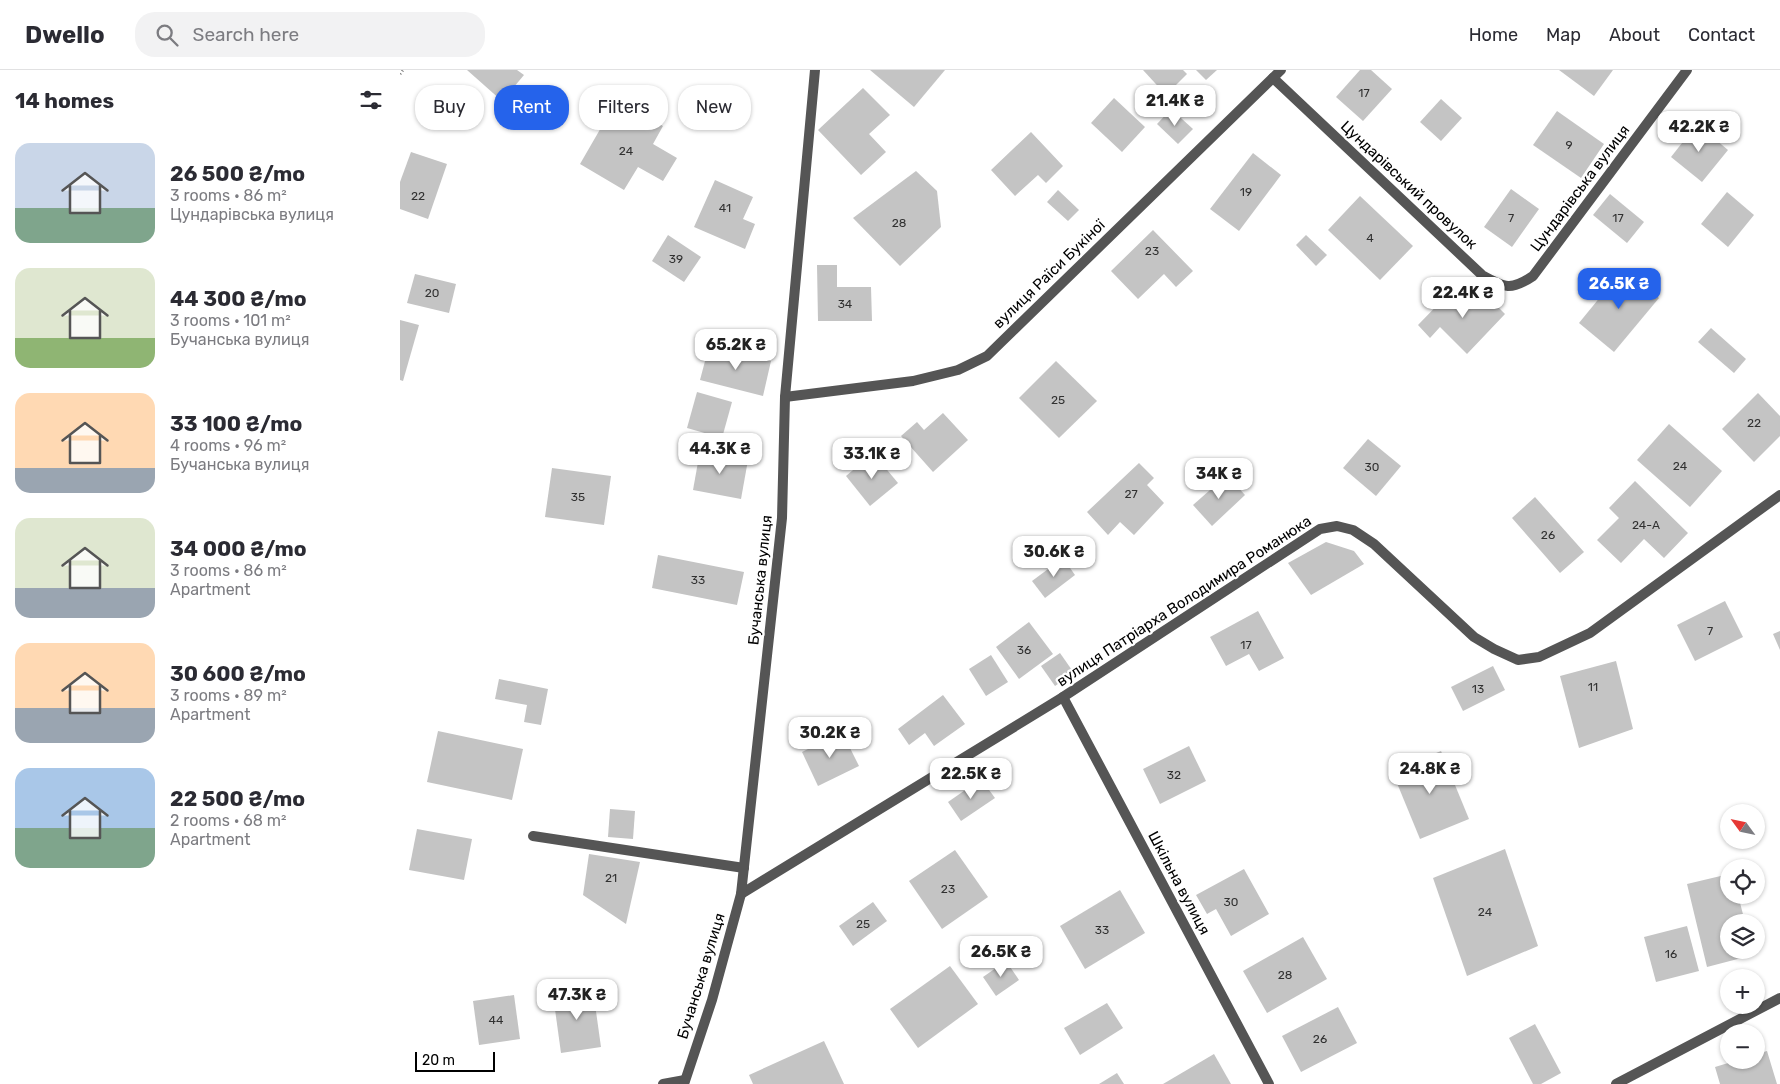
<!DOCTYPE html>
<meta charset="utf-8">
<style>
:root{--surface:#fff;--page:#f2f2f3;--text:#2b2b33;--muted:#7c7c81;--line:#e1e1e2;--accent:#2563eb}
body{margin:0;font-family:Rubik,sans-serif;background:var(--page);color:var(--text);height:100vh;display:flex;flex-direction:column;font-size:19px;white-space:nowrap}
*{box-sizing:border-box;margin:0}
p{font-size:16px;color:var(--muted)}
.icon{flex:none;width:28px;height:28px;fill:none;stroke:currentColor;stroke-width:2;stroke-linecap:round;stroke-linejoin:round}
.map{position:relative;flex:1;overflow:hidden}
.drawer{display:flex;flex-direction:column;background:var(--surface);width:400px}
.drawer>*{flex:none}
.banner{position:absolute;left:15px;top:15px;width:475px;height:45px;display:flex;gap:10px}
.needle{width:32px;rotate:303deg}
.tools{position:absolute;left:1320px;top:734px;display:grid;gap:10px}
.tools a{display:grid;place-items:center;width:45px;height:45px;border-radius:50%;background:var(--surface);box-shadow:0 1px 4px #0004;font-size:25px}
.scale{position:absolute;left:15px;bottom:12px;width:80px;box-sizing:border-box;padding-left:5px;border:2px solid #000;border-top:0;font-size:14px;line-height:18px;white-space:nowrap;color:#000;-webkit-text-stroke:4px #fff;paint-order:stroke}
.price{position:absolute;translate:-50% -42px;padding:0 11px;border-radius:10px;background:#fff;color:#222;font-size:16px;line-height:32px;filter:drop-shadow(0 1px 2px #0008)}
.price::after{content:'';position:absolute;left:50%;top:30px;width:15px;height:11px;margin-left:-8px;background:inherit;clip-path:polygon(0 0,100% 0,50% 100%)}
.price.active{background:var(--accent);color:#fff}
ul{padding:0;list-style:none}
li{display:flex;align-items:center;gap:15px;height:125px;padding:0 15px}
li span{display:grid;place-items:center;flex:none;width:140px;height:100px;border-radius:15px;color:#555}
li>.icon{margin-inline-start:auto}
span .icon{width:60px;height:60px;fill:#fffc;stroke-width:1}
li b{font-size:21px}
h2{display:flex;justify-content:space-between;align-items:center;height:60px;padding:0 15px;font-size:21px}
.chip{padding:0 18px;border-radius:20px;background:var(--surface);box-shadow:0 1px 4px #0004;font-size:18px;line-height:45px}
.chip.active{background:var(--accent);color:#fff}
header{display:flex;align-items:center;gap:30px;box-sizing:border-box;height:70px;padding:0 25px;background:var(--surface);border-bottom:1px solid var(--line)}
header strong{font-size:24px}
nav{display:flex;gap:28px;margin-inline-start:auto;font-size:18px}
.search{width:350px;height:45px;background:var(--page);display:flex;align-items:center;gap:12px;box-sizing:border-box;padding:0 18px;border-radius:20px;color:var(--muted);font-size:19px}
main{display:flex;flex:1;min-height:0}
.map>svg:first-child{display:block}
.building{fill:#c4c4c4}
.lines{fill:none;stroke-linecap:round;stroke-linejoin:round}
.path{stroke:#777;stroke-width:3;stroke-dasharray:1 2.5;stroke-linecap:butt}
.lane{stroke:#555;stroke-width:10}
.street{stroke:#555;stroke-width:10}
.labels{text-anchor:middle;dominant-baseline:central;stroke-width:4.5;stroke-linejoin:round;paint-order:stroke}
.number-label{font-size:12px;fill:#313131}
.street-label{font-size:15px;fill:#000;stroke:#fff}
</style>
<header>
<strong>Dwello</strong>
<div class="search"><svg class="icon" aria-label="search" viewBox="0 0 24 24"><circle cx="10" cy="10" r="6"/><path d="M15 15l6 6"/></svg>Search here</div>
<nav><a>Home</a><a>Map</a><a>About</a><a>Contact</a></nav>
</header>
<main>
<section class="drawer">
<h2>14 homes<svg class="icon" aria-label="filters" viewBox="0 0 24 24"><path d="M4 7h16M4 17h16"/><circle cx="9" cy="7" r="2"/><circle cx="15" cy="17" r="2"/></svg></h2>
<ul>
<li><span style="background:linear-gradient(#c9d6e8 65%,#7fa58c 0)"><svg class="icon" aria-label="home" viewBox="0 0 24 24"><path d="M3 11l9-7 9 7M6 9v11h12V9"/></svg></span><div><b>26 500 ₴/mo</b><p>3 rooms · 86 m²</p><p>Цундарівська вулиця</p></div></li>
<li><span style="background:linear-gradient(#dfe7d0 70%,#8fb573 0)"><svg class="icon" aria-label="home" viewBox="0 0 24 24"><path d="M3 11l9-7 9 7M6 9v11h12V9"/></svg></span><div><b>44 300 ₴/mo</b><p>3 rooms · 101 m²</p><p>Бучанська вулиця</p></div></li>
<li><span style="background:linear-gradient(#ffd9b3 75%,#9aa5b1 0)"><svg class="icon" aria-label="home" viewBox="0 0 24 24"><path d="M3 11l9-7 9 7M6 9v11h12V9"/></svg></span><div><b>33 100 ₴/mo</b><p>4 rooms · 96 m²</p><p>Бучанська вулиця</p></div></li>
<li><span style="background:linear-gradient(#dfe7d0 70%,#9aa5b1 0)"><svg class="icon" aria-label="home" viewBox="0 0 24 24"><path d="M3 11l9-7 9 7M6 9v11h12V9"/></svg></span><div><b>34 000 ₴/mo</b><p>3 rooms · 86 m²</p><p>Apartment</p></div></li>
<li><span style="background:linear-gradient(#ffd9b3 65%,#9aa5b1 0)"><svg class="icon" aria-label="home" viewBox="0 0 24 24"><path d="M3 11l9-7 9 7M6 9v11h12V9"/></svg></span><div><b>30 600 ₴/mo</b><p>3 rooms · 89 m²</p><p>Apartment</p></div></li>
<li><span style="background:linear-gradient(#a9c7e8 60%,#7fa58c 0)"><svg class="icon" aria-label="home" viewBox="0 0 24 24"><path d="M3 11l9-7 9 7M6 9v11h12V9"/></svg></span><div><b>22 500 ₴/mo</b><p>2 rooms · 68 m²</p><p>Apartment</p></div></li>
</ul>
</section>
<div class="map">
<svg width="1380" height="1014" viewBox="0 0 1380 1014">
<rect width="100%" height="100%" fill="#fff"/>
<g class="building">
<polygon points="67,0 117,0 124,5 102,31"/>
<polygon points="470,0 545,0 514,37"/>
<polygon points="743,0 783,0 787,4 766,25"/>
<polygon points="796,0 817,0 806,10"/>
<polygon points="960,0 971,0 992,19 963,51 936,27"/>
<polygon points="1159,0 1213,0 1194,26"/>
<polygon points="463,18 490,45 469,64 486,82 461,105 418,60"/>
<polygon points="714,28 745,57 722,82 691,53"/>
<polygon points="1041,29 1062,48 1041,71 1020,52"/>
<polygon points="217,30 263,56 253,74 277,88 263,111 238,97 224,120 180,94"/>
<polygon points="771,39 793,59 778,74 757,54"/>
<polygon points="1157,41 1204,74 1181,108 1133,75"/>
<polygon points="1297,54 1328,80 1302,112 1271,87"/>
<polygon points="631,62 663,96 646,113 638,105 615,126 591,100"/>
<polygon points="11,82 47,94 28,149 0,139 0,112"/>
<polygon points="853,83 881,105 839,161 810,139"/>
<polygon points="516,101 537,121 541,157 500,196 453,148"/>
<polygon points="315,110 353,127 343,149 355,154 345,179 294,157"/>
<polygon points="1111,119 1139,139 1112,177 1084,157"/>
<polygon points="658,120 679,140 668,151 647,132"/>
<polygon points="1327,122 1354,145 1328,177 1301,154"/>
<polygon points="1210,124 1244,152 1227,173 1193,145"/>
<polygon points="960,126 1013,176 980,210 928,160"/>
<polygon points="753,160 793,201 776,217 764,204 738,229 711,201"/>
<polygon points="268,165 301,187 284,212 252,191"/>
<polygon points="906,165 927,185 916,196 896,175"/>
<polygon points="417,195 437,195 437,217 471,217 472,251 418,251"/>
<polygon points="1223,199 1259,228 1214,282 1179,253"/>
<polygon points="15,204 56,214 49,243 7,233"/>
<polygon points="1055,217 1071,232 1082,221 1105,244 1067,284 1040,257 1030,268 1018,255"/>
<polygon points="0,250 19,255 3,311 0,310"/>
<polygon points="1311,258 1346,289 1334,303 1298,272"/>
<polygon points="309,276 371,291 363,326 300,310"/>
<polygon points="656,291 697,331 659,368 619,328"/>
<polygon points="297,322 332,332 322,368 287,358"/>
<polygon points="1358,323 1380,346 1380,366 1354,392 1322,359"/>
<polygon points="543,343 568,370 533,402 501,366 517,352 524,360"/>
<polygon points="1269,354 1322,401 1290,437 1237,390"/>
<polygon points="968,369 1001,396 976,426 943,398"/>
<polygon points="300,381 348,390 341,429 293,420"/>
<polygon points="473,383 498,413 470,436 446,406"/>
<polygon points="739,393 754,408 747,415 764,433 734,465 720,452 708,465 687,442"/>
<polygon points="152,398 211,406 204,455 145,447"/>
<polygon points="827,405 845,425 812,456 793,435"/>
<polygon points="1235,411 1288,463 1264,488 1244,469 1221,493 1197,470 1219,448 1209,438"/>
<polygon points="1135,427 1184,482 1160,503 1112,448"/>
<polygon points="926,472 954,481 964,494 911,525 888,493"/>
<polygon points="258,485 344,502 337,535 252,518"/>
<polygon points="663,488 675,505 645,528 632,511"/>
<polygon points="1325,531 1343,567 1295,591 1277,555"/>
<polygon points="858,541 884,588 859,601 849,584 826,596 810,567"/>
<polygon points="629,552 653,584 619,609 596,577"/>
<polygon points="1380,561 1380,580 1373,564"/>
<polygon points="660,583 674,603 655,616 641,596"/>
<polygon points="591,585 608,612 586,626 569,599"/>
<polygon points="1216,591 1233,659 1179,678 1160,606"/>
<polygon points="1093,596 1105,620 1063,641 1051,617"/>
<polygon points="99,609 148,619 141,655 124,652 127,635 95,629"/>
<polygon points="543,625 565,654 534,676 525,663 509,675 498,659"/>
<polygon points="38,661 123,679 112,730 27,712"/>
<polygon points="442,662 459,696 418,716 402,682"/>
<polygon points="789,676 806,711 760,734 743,699"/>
<polygon points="1041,681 1069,749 1020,769 992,701"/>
<polygon points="581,709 595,728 561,751 548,732"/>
<polygon points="210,739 235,741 233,769 208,767"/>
<polygon points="17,759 72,769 64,810 9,800"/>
<polygon points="1105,779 1138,876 1067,906 1033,808"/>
<polygon points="555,780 588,827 542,859 509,811"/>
<polygon points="189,784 240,792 226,854 183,825"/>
<polygon points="844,799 869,844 831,866 816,839 807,844 796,825"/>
<polygon points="1329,804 1329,825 1338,825 1345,852 1329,852 1329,880 1352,880 1353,885 1307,897 1287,814"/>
<polygon points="720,820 745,863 685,899 660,856"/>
<polygon points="473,832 487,851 453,876 439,856"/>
<polygon points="1287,856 1299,901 1256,912 1244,867"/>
<polygon points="903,867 927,909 867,943 843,901"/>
<polygon points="606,891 619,910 596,926 583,907"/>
<polygon points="550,896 578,934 518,978 490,939"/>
<polygon points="193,920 201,977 161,983 153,925"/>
<polygon points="114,925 120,969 79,975 73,931"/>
<polygon points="707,933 723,958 680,985 664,958"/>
<polygon points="938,937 957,973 901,1002 882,966"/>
<polygon points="1135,954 1161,1003 1141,1014 1133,1014 1109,968"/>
<polygon points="424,971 444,1014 353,1014 349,1005"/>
<polygon points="1367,981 1377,1014 1320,1014 1315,997 1338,990 1356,990 1356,984"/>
<polygon points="814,984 831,1014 763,1014"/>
<polygon points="717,1003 724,1014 699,1014"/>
</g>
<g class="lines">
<polyline class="path" points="0,4 3,0"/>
<polyline class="lane" points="133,766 344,798"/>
<g class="street">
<path d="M873,8L1082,205C1105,218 1111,221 1133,206L1287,0"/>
<polyline points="385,327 513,311 558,300 587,286 881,0"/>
<polyline points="663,627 869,1014"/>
<polyline points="341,824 663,627 920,459 937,456 953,460 974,474 1074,567 1094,579 1118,590 1139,587 1190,563 1380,425"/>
<polyline points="263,1014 285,1010"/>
<polyline points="284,1014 312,930 341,824 382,448 385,327 415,0"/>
<polyline points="1216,1014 1380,928"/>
</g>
</g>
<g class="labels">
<g class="number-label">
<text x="964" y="23">17</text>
<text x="1169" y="75">9</text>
<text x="226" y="81">24</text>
<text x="846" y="122">19</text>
<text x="18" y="126">22</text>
<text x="325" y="138">41</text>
<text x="1111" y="148">7</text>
<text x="1218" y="148">17</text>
<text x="499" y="153">28</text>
<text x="970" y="168">4</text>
<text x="752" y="181">23</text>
<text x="276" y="189">39</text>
<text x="32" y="223">20</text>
<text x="445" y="234">34</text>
<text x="658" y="330">25</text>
<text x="1354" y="353">22</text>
<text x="1280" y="396">24</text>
<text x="972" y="397">30</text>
<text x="731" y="424">27</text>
<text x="178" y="427">35</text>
<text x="1246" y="455">24-А</text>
<text x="1148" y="465">26</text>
<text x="298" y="510">33</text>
<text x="1310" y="561">7</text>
<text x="846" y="575">17</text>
<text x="624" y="580">36</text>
<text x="1193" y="617">11</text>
<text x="1078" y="619">13</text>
<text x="774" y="705">32</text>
<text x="211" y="808">21</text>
<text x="548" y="819">23</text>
<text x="831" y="832">30</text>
<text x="1085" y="842">24</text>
<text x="463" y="854">25</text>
<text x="702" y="860">33</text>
<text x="1271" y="884">16</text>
<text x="885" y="905">28</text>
<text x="96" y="950">44</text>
<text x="920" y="969">26</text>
</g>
<g class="street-label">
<text transform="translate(1009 115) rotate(43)">Цундарівський провулок</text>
<text transform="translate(1180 118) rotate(-53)">Цундарівська вулиця</text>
<text transform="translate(649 204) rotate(-44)">вулиця Раїси Букіної</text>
<text transform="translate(360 510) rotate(-84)">Бучанська вулиця</text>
<text transform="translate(784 531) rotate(-33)">вулиця Патріарха Володимира Романюка</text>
<text transform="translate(779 813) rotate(62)">Шкільна вулиця</text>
<text transform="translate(301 906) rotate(-73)">Бучанська вулиця</text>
</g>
</g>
</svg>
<div class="tools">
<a><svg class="needle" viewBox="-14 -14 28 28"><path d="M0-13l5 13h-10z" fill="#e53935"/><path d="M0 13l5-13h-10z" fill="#7c7c81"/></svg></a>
<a><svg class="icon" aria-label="locate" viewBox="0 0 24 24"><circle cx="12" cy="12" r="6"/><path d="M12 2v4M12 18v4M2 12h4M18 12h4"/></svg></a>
<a><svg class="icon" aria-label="layers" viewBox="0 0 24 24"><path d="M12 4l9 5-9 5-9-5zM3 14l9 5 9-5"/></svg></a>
<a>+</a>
<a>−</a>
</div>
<div class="scale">20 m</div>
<b class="price" style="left:775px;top:57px">21.4K ₴</b>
<b class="price" style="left:1299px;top:83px">42.2K ₴</b>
<b class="price active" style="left:1219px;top:240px">26.5K ₴</b>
<b class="price" style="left:1063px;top:249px">22.4K ₴</b>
<b class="price" style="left:336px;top:301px">65.2K ₴</b>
<b class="price" style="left:320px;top:405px">44.3K ₴</b>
<b class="price" style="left:472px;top:410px">33.1K ₴</b>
<b class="price" style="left:819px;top:430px">34K ₴</b>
<b class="price" style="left:654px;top:508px">30.6K ₴</b>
<b class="price" style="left:430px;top:689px">30.2K ₴</b>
<b class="price" style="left:1030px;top:725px">24.8K ₴</b>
<b class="price" style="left:571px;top:730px">22.5K ₴</b>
<b class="price" style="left:601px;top:908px">26.5K ₴</b>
<b class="price" style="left:177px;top:951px">47.3K ₴</b>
<div class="banner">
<a class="chip">Buy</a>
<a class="chip active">Rent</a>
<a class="chip">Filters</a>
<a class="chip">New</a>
</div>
</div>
</main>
